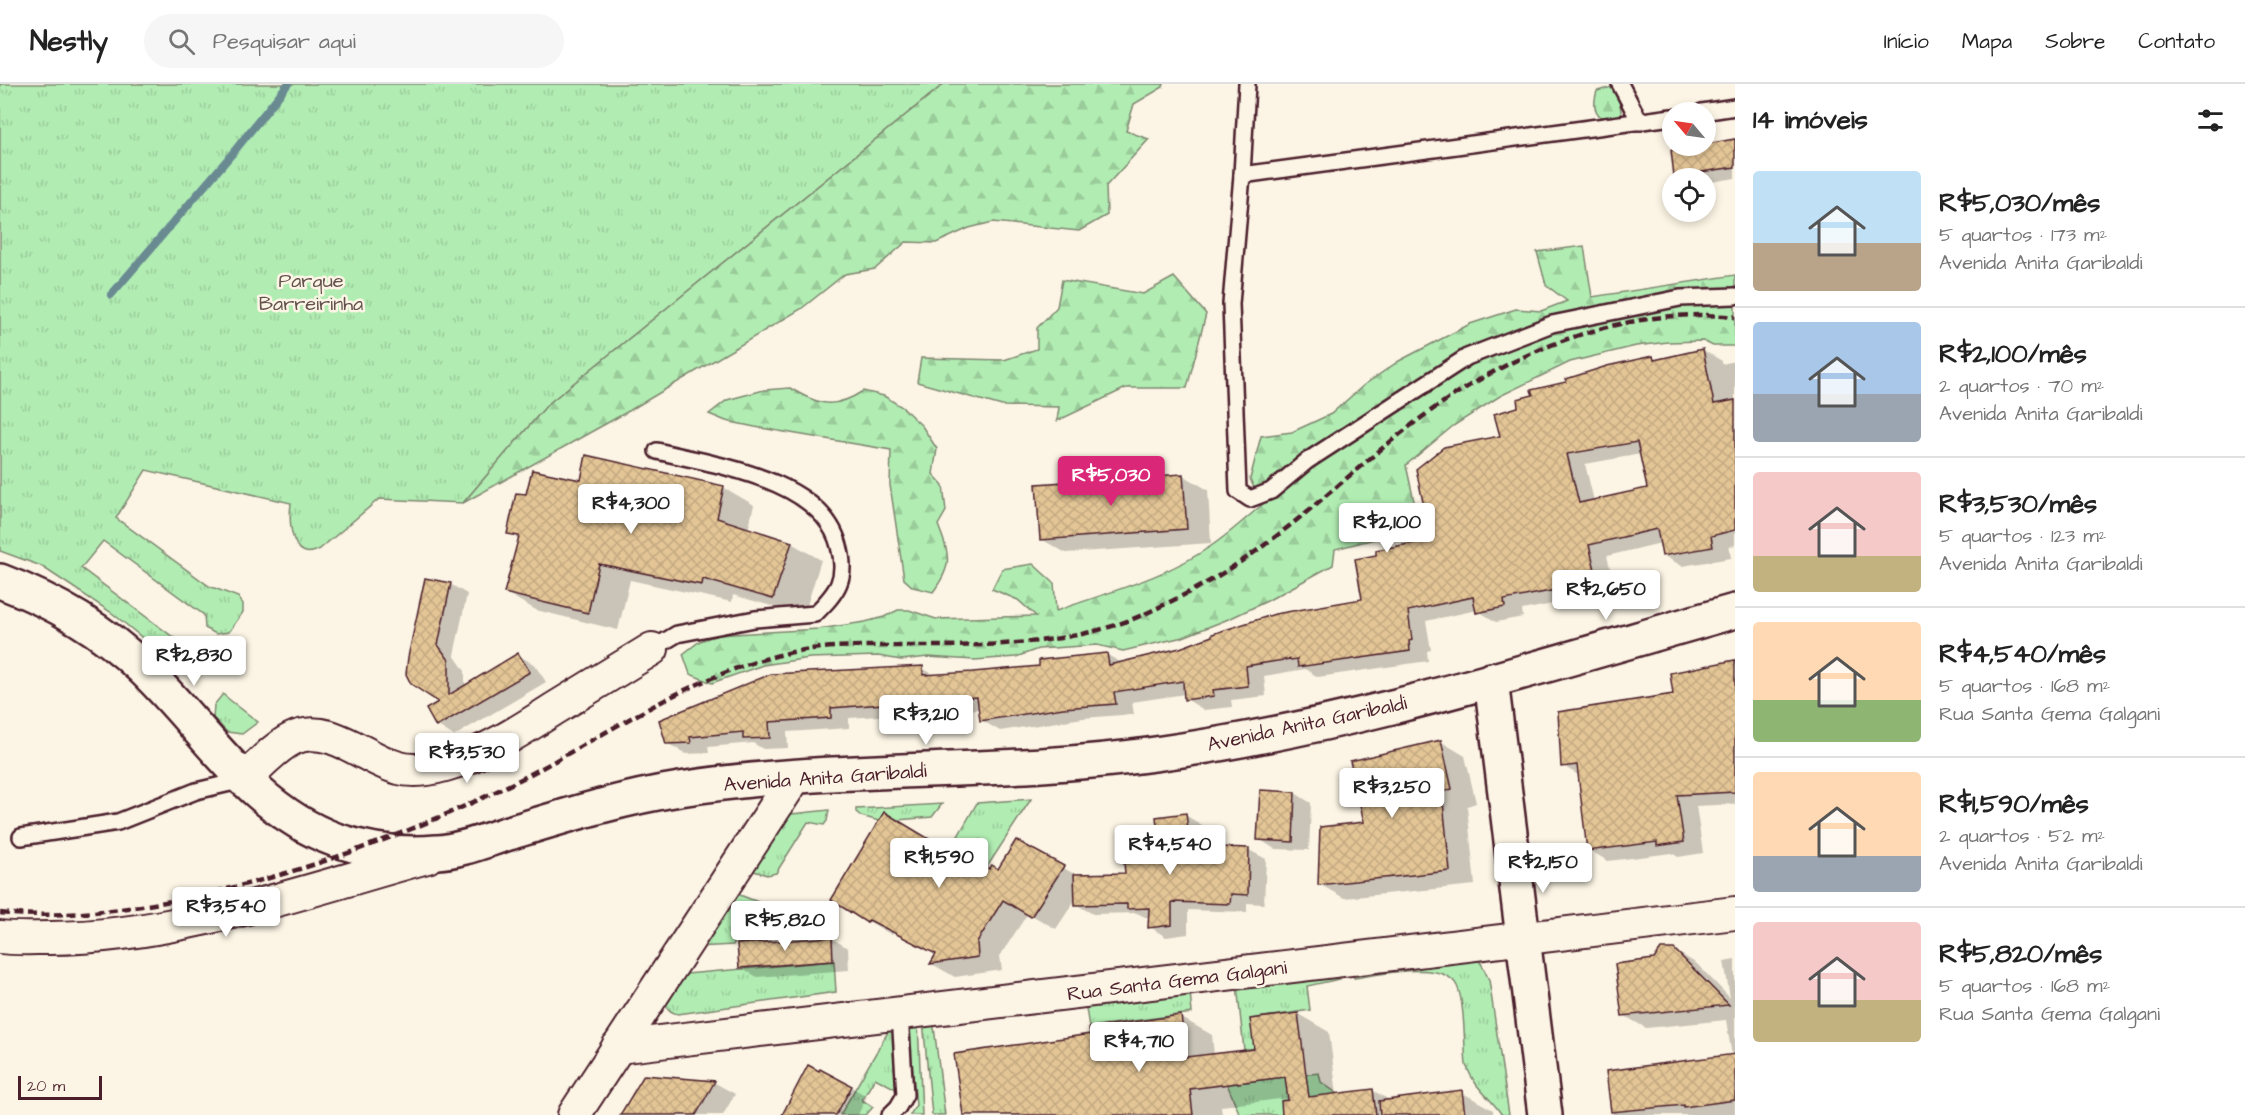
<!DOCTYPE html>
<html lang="pt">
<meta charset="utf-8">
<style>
:root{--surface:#fff;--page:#f6f6f6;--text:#222;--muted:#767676;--line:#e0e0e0;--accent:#db2777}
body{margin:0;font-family:"Architects Daughter",sans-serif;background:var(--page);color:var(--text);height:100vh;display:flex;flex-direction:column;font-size:22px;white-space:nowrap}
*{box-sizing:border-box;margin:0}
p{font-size:20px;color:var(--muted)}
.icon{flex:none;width:33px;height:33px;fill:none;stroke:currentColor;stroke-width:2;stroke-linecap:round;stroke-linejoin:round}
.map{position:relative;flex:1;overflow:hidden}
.sheet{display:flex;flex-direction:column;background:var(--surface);width:510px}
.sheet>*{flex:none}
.needle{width:39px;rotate:299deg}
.tools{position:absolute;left:1662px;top:18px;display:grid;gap:12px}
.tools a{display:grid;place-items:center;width:54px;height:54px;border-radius:50%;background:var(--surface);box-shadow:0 3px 9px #0003;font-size:30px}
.scale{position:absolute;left:18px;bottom:15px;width:84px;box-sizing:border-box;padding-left:6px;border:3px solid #4a1f2b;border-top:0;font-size:16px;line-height:21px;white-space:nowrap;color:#4a1f2b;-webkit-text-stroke:4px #fcf5e5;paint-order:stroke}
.price{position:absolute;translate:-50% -51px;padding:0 14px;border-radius:6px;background:#fff;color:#222;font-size:20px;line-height:39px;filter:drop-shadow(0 2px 3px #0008)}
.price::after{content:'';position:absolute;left:50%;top:36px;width:18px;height:14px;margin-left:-9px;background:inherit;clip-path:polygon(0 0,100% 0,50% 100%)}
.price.current{background:var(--accent);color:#fff}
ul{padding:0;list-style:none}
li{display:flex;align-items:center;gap:18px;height:150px;padding:0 18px}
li+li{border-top:2px solid var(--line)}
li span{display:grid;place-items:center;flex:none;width:168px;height:120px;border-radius:6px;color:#555}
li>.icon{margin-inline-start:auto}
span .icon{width:72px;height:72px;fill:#fffc;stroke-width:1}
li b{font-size:26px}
h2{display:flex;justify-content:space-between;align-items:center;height:72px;padding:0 18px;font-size:26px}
header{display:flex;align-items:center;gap:36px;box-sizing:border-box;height:84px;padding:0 30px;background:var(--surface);border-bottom:2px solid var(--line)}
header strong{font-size:28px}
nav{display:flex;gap:33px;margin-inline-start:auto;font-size:21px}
.search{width:420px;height:54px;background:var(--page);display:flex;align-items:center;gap:15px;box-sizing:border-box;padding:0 21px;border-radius:33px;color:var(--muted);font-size:22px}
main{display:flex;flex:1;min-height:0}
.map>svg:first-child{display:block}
.grass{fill:url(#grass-tufts);stroke:#7e866f;stroke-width:1.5}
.forest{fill:url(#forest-firs);stroke:#7e866f;stroke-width:1.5}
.shadow{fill:#0003;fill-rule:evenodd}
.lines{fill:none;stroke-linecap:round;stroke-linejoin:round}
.stream{stroke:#6a8a92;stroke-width:8}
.building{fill:url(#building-cross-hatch);stroke:#4a1f2b;stroke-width:1.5;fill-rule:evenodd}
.lane-casing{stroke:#4a1f2b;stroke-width:20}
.street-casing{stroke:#4a1f2b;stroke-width:36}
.secondary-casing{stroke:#4a1f2b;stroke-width:38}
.lane{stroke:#fcf5e5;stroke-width:15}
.street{stroke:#fcf5e5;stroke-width:32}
.secondary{stroke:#fcf5e5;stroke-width:33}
.rail{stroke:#4a1f2b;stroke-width:4.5;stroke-dasharray:9 4.5;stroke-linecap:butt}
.labels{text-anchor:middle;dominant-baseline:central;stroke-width:5;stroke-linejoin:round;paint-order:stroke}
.park-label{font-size:20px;fill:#64524d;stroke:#fcf5e5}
.street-label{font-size:20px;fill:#4a1f2b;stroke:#fcf5e5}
</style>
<header>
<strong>Nestly</strong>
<div class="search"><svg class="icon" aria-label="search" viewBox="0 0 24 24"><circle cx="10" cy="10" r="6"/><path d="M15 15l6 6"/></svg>Pesquisar aqui</div>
<nav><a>Início</a><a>Mapa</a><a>Sobre</a><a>Contato</a></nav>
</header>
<main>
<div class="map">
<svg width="1735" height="1031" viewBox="0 0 1735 1031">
<defs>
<pattern id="grass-tufts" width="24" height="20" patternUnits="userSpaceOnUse" patternTransform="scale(1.5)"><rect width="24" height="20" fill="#b1edb3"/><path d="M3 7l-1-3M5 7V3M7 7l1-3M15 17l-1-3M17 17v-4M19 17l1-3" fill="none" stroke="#9acb9a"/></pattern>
<pattern id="forest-firs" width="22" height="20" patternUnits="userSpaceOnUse" patternTransform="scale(1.5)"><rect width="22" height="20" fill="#b1edb3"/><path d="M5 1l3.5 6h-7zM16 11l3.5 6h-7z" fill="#9acb9a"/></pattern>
<pattern id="building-cross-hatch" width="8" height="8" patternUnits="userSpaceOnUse" patternTransform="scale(1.5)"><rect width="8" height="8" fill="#e3c596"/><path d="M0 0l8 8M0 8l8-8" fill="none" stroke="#c4a981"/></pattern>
</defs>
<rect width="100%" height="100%" fill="#fcf5e5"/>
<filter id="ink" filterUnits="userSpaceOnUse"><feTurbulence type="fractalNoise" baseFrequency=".0167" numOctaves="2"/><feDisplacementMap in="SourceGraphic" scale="12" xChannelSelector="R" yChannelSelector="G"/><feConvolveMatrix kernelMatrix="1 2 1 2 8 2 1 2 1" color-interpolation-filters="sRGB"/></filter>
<g filter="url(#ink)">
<g class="grass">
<path d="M0,0H944L548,320L463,419L379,415L320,465C290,481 289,436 291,419L146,386L116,434L209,502L238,513L243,520V528L229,548L216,550L205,544L204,531L103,457L81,484L181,559C198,557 210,561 203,580L188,587L177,582L112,529L41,482L0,467Z"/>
<polygon points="223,610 226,613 258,638 242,650 227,648 213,634 214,621"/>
<polygon points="1031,715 987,783 953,761 977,719"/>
<polygon points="942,720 932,733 897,736 885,728 879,737 861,732 856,728 856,725"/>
<polygon points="829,726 827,737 824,741 808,738 776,789 767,791 747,785 782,731"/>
<polygon points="732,808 758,818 733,861 698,863"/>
<path d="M1477,874L1481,879L1489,896L1509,1031H1502C1489,1011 1476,1007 1466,981C1464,962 1465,918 1457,902C1444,875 1379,891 1354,894L1352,888Z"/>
<path d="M834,877L836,908L678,930C669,928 666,924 664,914L679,893L686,890Z"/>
<polygon points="1340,889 1340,895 1307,902 1310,926 1251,935 1255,964 1244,966 1237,901"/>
<polygon points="1189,897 1192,929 1089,943 1084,912"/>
<polygon points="933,935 945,1031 932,1031 923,937"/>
<polygon points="918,938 922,1031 910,1031 916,1021 908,939"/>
<polygon points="892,941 896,1005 875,994 862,1016 873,1023 866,1031 840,1031"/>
<polygon points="1319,989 1321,998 1338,1010 1289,1031 1240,1031 1227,1000"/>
</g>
<g class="forest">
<polygon points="944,0 1164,0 1163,3 1134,20 1126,47 1149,55 1106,102 1107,131 1079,147 993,138 969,144 936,159 906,158 875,185 845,190 801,225 627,328 463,419 548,320"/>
<path d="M1612,3L1619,14L1622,34L1607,37C1593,30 1593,20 1597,7Z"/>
<path d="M1584,162L1592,213L1735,191V262H1713L1703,257L1668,258L1636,262L1570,278L1500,312L1453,342L1406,381L1416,426L1382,453L1335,465L1333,481L1267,517L1231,534L1183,553L1123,567L1097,561L1038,565L1016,573L974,576L928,573L901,576L878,572L810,574L763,581L712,599L690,590L683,570L700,557L717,551L819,545L865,538L884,533L898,526H909L936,535L1036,532L1018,516L992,505L1002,485L1033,480L1054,499L1056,527C1108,508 1165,494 1211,462C1229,450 1245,435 1262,421L1250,395L1261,352L1292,348L1331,330L1364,301L1399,277L1470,240L1516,225L1541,227L1567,217L1546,201L1537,168Z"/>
<polygon points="1174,193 1206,230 1187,304 1126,304 1057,337 1059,323 1002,322 917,298 921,274 1004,276 1037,265 1037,244 1057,223 1062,196 1143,210"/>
<path d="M790,304C818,321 834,326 863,307L884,312L902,323L922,342L937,365L933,390L943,401L946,427L938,441C950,472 953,481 933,508L913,503L904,495L890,401L891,366L755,343L726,337L709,330L727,316L764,306Z"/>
</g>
<g class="shadow">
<polygon points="1735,56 1735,94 1706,99 1706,94 1681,94 1675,91"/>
<path d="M1703,266L1722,277V280L1735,277V461L1729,463L1731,474L1682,482L1664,472L1661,459L1607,472L1616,508L1576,518L1573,516L1522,526L1523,533L1496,538L1477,526L1426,537L1431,566L1427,567L1428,577L1318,593L1305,585L1264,592L1266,612L1231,616L1232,623L1204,626L1186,615L1185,610L1132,618L1134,630L1083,634L1000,647L981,636L980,625L849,634V644L787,648L788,664L763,665L753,659L708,663L709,669L686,670L667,659L922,584L936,592L1040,584L1106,570L1123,580L1363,517L1433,457L1520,324L1568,299L1653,274L1658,276ZM1641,370L1649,406L1594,417L1585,380Z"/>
<polygon points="1183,391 1208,406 1211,459 1066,469 1041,455"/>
<polygon points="582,398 723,403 754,421 748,446 791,459 821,476 804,531 733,511 732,518 630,496 618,546 536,526 506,509 519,455 509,449 527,411"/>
<polygon points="450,500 467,510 454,571 465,587 465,603 518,571 535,581 546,598 454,652 438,642 428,626 440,618 412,599"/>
<polygon points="1735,577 1735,720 1696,722 1703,769 1678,773 1672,769 1608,777 1589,766 1580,692 1563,682 1675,611"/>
<polygon points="1440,657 1465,672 1476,719 1467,722 1475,801 1344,814 1319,800 1366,740"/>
<polygon points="1295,709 1311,719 1309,766 1275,765 1259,755"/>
<polygon points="1185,731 1202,741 1205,764 1249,766 1266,775 1264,820 1247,819 1247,828 1188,826 1188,850 1166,853 1150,843 1150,833 1145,833 1137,829 1093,830 1077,821 1077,813 1056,845 1028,829 1000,872 1002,886 955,893 932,880 937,871 893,849 892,851 833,816 955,772 990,787 999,787 1017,758 1076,791 1126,790 1163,778"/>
<polygon points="831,854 848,864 849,886 757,893 740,883"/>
<polygon points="1674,866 1697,880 1730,914 1724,877 1735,875 1735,1031 1613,1031 1607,988 1732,972 1726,936 1646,944 1623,931 1655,876"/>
<polygon points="1298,930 1329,948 1337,1011 1372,1006 1391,1017 1461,1008 1493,1026 1493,1031 1291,1031 1289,1014 1221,1022 1222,1031 964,1031 1091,951 1180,933 1212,951 1214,971 1256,966"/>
<polygon points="645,993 715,999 735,1010 723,1031 622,1031"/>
<polygon points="851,1003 867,1012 858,1031 786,1031"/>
</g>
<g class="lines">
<polyline class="stream" points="111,211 232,70 288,0"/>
</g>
<g class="building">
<polygon points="1735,55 1735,83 1674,92 1671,66"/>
<path d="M1703,265L1714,320L1735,316V446L1711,452L1713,463L1662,472L1657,445L1589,461L1598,498L1556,508V506L1504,516L1505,523L1476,529L1473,513L1408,527L1412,556L1409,557L1410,567L1298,583L1297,575L1291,576L1290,575L1246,582L1248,602L1213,606L1214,612L1184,616L1183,597L1114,608L1116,620L1063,624L980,637L977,613L831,624V634L769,638L770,654L743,655V648L690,653L691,659L666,660L659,636L771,590L923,582V591L973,588L1039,582V576L1107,569L1109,581L1180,564L1212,552V550L1275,530L1362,515L1355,475L1376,471V466L1431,456L1416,385L1444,363L1500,352L1494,330L1518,323L1517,315L1533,311L1531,306L1566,298V295L1607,282L1653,272L1654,276ZM1637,358L1647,404L1579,419L1567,370Z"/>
<polygon points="586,371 724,402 717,434 792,458 773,515 703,495 702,501 599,480 588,529 504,509 519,452 507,450 516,409 526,410 532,386 581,396"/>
<polygon points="1183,390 1187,445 1040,456 1036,400"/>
<polygon points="425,494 451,499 438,561 449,576 449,611 518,569 530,588 436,643 426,625 438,618 411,600 406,590 408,573"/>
<polygon points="1735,576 1735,708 1677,711 1684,758 1657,762 1657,758 1587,767 1577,681 1561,683 1558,628 1673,610 1670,589"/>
<polygon points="1441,656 1452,705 1442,708 1450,787 1318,801 1320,743 1364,738 1350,677"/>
<polygon points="1260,706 1295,708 1293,758 1257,756"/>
<polygon points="884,728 954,770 957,765 989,785 992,781 998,785 1016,756 1064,782 1031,833 1003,816 977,858 978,873 930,880 936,870 869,836 867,839 831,816"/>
<polygon points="1186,729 1190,762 1249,764 1248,811 1231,810 1230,820 1172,818 1172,841 1148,844 1149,824 1127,825 1127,820 1075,821 1074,790 1125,789 1124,779 1161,777 1156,733"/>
<polygon points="832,853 833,877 739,884 737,860"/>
<polygon points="1661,865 1674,865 1729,921 1622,932 1615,880 1654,875"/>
<polygon points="1298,929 1309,1013 1373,1005 1376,1031 1282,1031 1281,1017 1288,1016 1285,993 1190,1005 1193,1031 963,1031 954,970 1090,950 1089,944 1181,931 1186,973 1254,965 1250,935"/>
<polygon points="1735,970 1735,1016 1684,1023 1684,1021 1611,1028 1606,987"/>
<polygon points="808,981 819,987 820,985 852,1002 836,1031 782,1031"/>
<polygon points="644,991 715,997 696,1031 620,1031"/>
<polygon points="1462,1006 1465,1031 1380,1031 1379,1017"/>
</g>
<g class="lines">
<defs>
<g id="lane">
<polyline points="1247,0 1242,91 1231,220 1238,407 1250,415 1271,407 1307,377 1467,273 1552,240 1680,214 1735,212"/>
<polyline points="1620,0 1640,38"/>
<polyline points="1702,28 1735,23"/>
<polyline points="1242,91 1672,33"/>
<path d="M652,565L677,550L755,535L815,530C837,508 848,495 839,462C822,395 715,381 657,367"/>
<polyline points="21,753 118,738 196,707 243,696"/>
<polyline points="890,1031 898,1023 905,1011 900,930"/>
</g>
<g id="street">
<path d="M243,696C259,682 274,664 292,655C330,637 365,676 399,684C413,688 431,685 445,681C484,670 520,647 554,625C587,605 619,585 652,565"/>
<path d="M0,853C16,855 33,854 50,854C175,854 307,806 427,773"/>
<polyline points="618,963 1735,829"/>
<polyline points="574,1031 795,693"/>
</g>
<g id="secondary">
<path d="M0,497C53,517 102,545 142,584C205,644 250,725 336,756C368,767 403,771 437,768C460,767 486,756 509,749C565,732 622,714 680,705C837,680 998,692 1155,670C1353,643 1544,581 1735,527"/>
<polyline points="1491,596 1545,1031"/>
</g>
</defs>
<use href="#lane" class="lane-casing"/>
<use href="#street" class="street-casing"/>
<use href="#secondary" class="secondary-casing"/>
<use href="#lane" class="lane"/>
<use href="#street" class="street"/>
<use href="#secondary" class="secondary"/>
<path class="rail" d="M0,829C54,834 106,828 160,819C278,798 391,758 499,706C595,660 682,593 788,569C824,561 864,562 901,562C982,562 1077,563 1151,527C1179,514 1208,499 1234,482C1295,443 1347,391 1404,347C1494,275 1617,220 1735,233"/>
</g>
</g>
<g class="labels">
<g class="park-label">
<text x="311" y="197">Parque<tspan x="311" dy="23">Barreirinha</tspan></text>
</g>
<g class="street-label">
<text transform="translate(1307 640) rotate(-12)">Avenida Anita Garibaldi</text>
<text transform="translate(825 694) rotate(-4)">Avenida Anita Garibaldi</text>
<text transform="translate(1177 897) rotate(-7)">Rua Santa Gema Galgani</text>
</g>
</g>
</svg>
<div class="tools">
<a><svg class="needle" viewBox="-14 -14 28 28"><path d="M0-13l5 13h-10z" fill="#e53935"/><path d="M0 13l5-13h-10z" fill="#767676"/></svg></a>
<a><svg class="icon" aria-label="locate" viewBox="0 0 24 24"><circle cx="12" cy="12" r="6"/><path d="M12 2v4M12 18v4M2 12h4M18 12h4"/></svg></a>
</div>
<div class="scale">20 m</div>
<b class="price current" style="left:1111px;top:423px">R$5,030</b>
<b class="price" style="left:631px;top:451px">R$4,300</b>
<b class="price" style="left:1387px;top:470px">R$2,100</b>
<b class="price" style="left:1606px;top:537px">R$2,650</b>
<b class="price" style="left:194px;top:603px">R$2,830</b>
<b class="price" style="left:926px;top:662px">R$3,210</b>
<b class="price" style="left:467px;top:700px">R$3,530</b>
<b class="price" style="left:1392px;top:735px">R$3,250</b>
<b class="price" style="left:1170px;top:792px">R$4,540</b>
<b class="price" style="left:939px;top:805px">R$1,590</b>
<b class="price" style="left:1543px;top:810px">R$2,150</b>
<b class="price" style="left:226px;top:854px">R$3,540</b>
<b class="price" style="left:785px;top:868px">R$5,820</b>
<b class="price" style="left:1139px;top:989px">R$4,710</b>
</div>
<section class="sheet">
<h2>14 imóveis<svg class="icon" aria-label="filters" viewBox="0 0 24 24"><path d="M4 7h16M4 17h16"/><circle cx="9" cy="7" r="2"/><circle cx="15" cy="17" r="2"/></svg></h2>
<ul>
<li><span style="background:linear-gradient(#bfe0f5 60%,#b9a48a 0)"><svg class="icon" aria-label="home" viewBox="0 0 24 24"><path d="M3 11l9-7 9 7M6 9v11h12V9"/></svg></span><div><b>R$5,030/mês</b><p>5 quartos · 173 m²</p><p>Avenida Anita Garibaldi</p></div></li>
<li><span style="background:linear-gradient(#a9c7e8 60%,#9aa5b1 0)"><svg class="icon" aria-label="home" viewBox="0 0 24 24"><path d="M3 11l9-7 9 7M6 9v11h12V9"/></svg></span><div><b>R$2,100/mês</b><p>2 quartos · 70 m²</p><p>Avenida Anita Garibaldi</p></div></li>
<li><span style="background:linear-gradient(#f6c9c9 70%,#c2b280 0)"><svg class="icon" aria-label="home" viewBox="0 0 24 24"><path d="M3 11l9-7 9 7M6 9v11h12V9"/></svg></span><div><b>R$3,530/mês</b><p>5 quartos · 123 m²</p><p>Avenida Anita Garibaldi</p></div></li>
<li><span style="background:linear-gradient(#ffd9b3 65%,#8fb573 0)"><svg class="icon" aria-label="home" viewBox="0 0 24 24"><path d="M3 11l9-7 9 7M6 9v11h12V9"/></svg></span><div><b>R$4,540/mês</b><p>5 quartos · 168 m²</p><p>Rua Santa Gema Galgani</p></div></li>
<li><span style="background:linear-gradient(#ffd9b3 70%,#9aa5b1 0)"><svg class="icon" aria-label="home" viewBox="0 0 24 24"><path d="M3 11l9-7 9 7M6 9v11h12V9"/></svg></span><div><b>R$1,590/mês</b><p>2 quartos · 52 m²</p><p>Avenida Anita Garibaldi</p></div></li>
<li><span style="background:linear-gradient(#f6c9c9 65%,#c2b280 0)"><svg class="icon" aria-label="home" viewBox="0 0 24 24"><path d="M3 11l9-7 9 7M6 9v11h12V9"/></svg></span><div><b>R$5,820/mês</b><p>5 quartos · 168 m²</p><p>Rua Santa Gema Galgani</p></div></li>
</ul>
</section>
</main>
